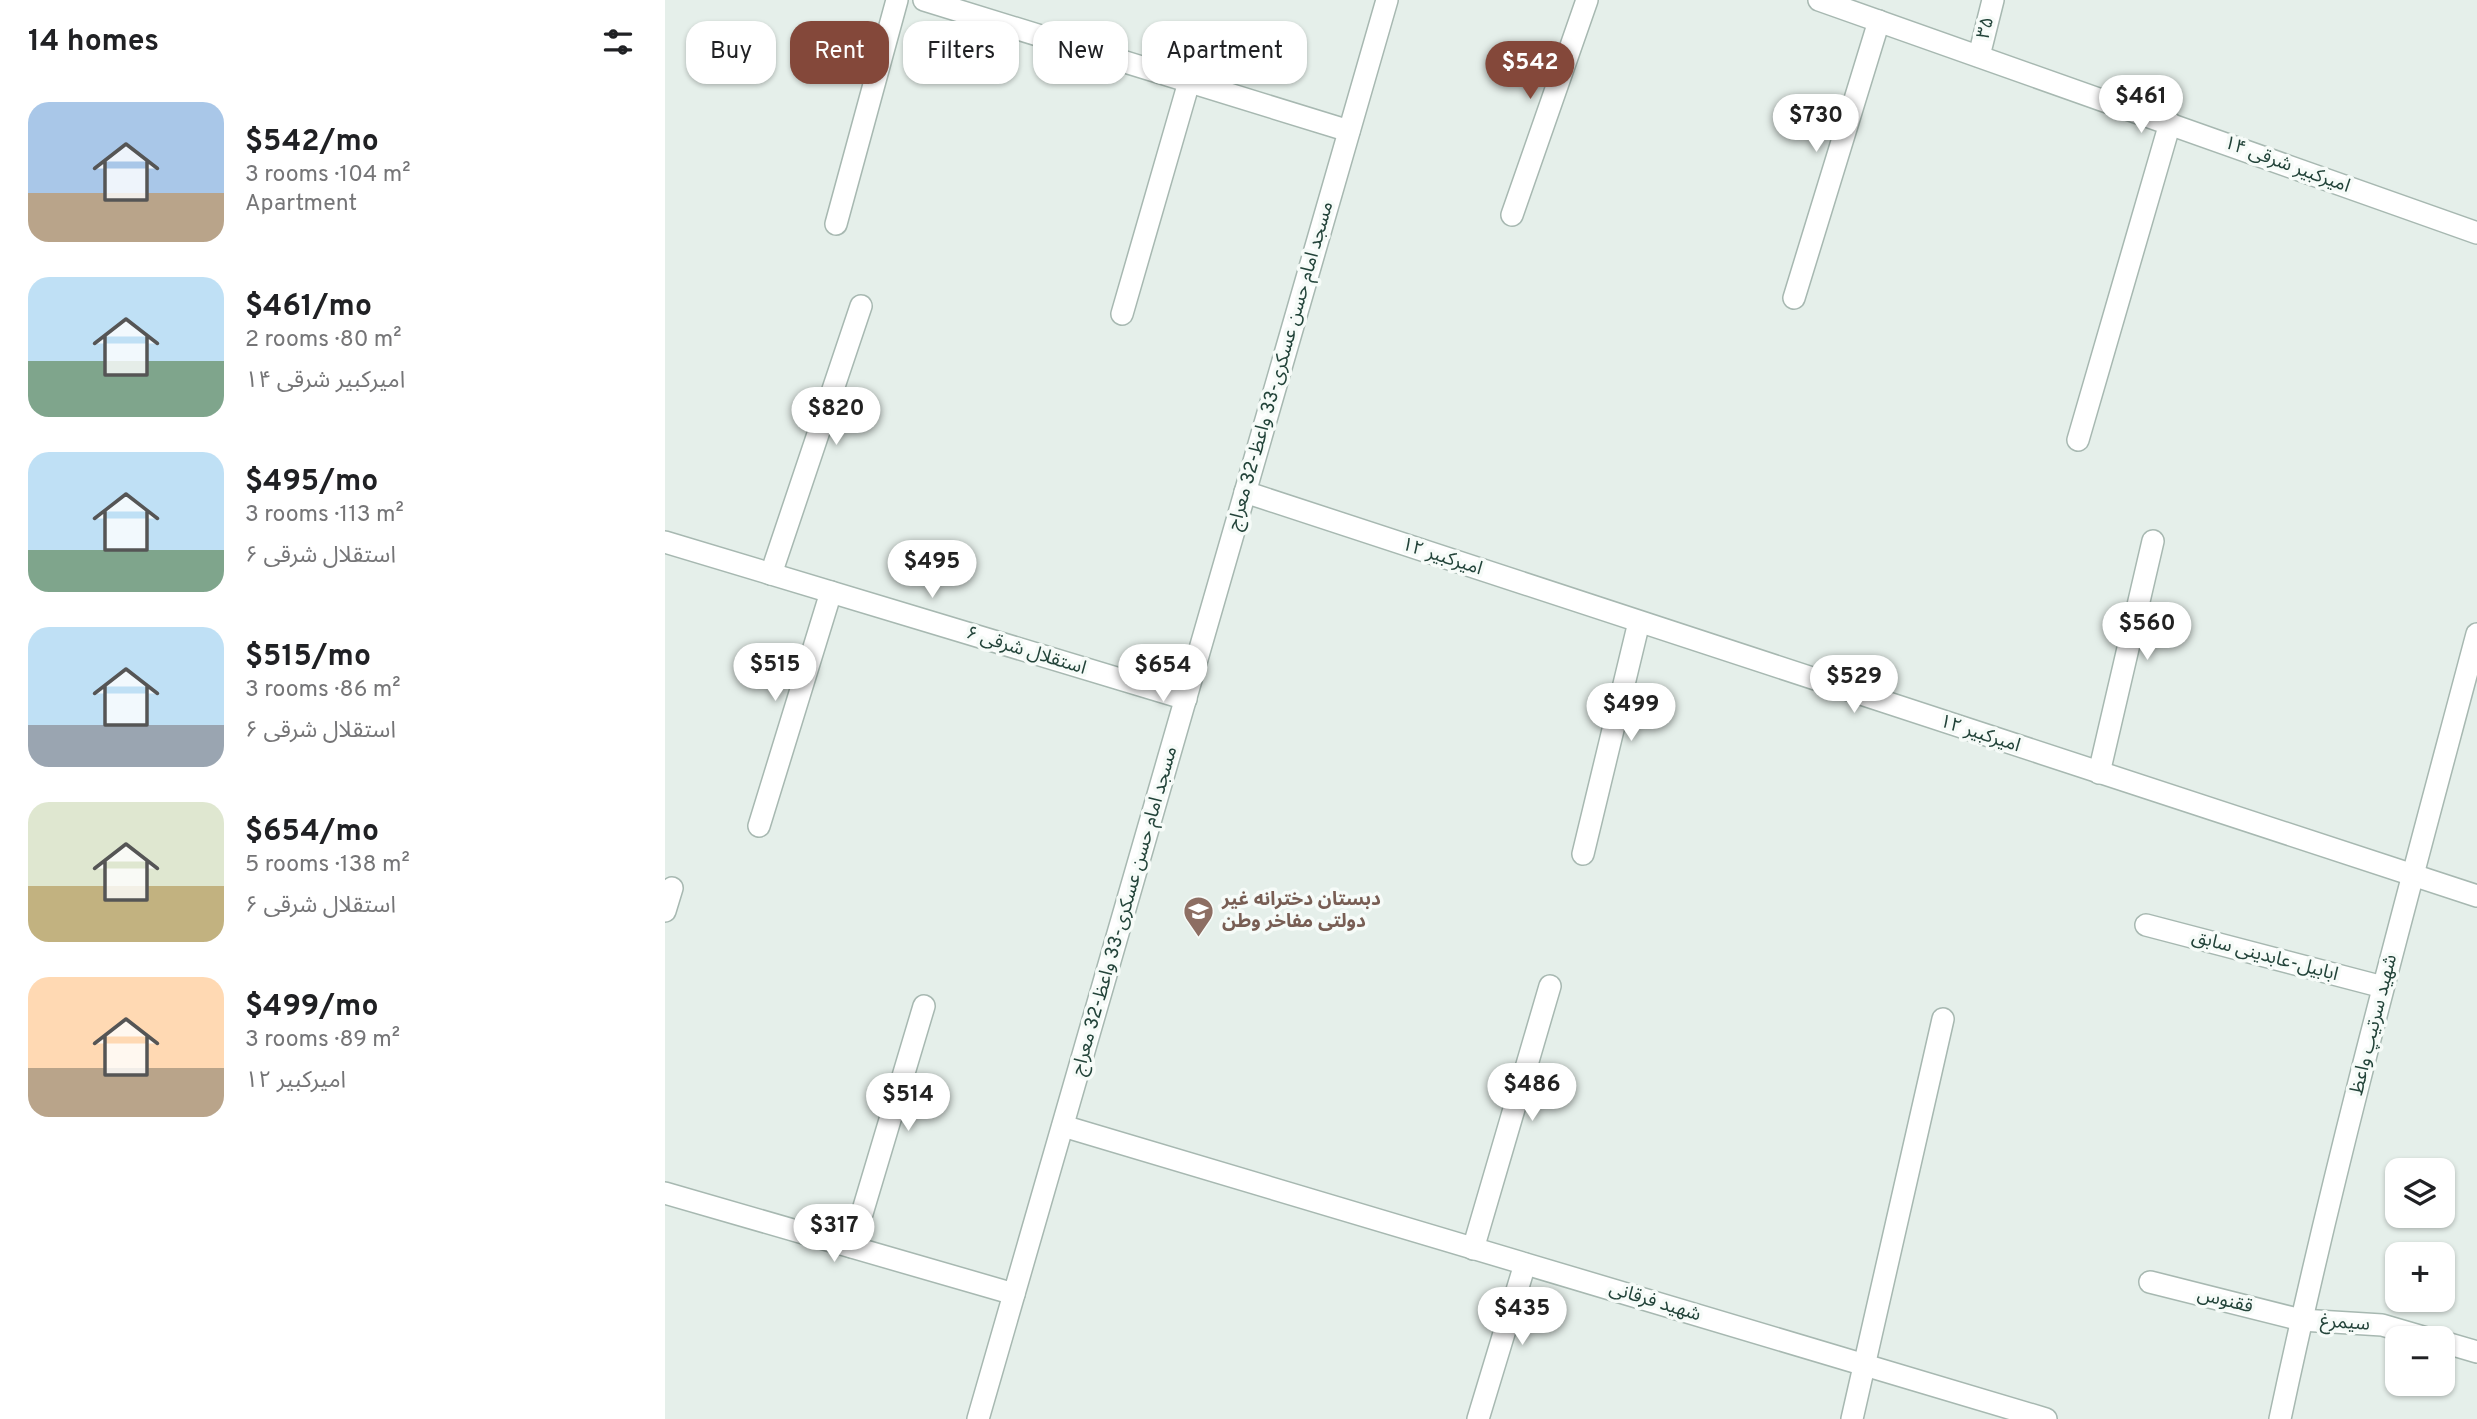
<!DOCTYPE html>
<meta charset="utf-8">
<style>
:root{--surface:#fff;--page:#f6f6f6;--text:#202124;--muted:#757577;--accent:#84483a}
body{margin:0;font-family:Overpass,"Noto Sans Arabic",sans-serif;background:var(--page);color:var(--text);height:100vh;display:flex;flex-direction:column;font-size:26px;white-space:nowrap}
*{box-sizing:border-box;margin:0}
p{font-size:23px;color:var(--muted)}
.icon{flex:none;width:38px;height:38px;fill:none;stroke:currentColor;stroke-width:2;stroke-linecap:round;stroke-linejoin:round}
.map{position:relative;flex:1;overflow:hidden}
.panel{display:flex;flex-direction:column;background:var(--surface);width:665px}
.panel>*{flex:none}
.guide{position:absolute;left:21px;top:21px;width:665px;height:63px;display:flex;gap:14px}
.controls{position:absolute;left:1720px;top:1158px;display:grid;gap:14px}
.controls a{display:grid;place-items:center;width:70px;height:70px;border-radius:14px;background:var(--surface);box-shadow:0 2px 5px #0004;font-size:35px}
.price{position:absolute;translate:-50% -60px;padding:0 16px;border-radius:24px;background:#fff;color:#222;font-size:23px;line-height:46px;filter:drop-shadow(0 2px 4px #0008)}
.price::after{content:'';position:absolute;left:50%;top:42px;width:21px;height:16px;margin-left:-10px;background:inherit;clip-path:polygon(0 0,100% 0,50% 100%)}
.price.active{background:var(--accent);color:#fff}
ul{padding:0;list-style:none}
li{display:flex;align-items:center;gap:21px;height:175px;padding:0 28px}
li span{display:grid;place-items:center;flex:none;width:196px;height:140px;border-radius:21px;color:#555}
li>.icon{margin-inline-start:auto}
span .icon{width:84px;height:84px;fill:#fffc;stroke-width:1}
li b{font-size:30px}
h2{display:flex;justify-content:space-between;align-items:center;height:84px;padding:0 28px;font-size:30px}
.chip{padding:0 24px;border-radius:21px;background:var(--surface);box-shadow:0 2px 5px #0004;font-size:24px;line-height:63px}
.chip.active{background:var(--accent);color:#fff}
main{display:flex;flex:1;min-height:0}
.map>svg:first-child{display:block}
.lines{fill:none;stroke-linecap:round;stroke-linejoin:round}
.minor-casing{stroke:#a7b8b1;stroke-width:24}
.minor{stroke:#fff;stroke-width:21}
.labels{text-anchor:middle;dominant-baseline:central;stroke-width:7;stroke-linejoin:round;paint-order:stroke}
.street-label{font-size:19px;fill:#224339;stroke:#f6fbf8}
.education-label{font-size:19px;font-weight:bold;fill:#785e54;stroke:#f6fbf8;text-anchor:start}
</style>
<main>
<section class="panel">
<h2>14 homes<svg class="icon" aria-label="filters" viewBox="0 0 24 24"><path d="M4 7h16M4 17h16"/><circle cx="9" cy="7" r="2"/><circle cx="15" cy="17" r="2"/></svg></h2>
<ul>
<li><span style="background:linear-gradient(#a9c7e8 65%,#b9a48a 0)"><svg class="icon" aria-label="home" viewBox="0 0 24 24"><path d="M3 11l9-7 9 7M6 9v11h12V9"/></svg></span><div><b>$542/mo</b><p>3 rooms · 104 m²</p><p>Apartment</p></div></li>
<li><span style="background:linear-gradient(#bfe0f5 60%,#7fa58c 0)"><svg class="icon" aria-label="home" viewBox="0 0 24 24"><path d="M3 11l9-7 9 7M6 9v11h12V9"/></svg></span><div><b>$461/mo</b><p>2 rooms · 80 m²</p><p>۱۴ امیرکبیر شرقی</p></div></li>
<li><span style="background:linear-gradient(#bfe0f5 70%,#7fa58c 0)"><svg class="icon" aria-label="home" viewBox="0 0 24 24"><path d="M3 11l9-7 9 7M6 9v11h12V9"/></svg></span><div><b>$495/mo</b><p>3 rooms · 113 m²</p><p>استقلال شرقی ۶</p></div></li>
<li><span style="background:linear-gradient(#bfe0f5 70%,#9aa5b1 0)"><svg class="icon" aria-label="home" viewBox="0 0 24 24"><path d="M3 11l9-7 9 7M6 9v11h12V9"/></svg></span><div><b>$515/mo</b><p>3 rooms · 86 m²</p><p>استقلال شرقی ۶</p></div></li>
<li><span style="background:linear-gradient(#dfe7d0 60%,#c2b280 0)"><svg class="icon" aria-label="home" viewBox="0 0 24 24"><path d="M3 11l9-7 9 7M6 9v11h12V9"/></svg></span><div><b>$654/mo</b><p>5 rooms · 138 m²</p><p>استقلال شرقی ۶</p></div></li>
<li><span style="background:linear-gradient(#ffd9b3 65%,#b9a48a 0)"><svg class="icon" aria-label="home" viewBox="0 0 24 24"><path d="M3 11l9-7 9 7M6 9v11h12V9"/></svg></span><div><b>$499/mo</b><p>3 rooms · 89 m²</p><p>امیرکبیر ۱۲</p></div></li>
</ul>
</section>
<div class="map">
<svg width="1812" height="1419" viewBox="0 0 1812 1419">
<rect width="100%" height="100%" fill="#e5efea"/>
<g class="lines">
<defs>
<g id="minor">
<polyline points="259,0 684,131"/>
<polyline points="1154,0 1812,233"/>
<polyline points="1314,56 1328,0"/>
<polyline points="847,215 922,0"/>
<polyline points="171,224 232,0"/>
<polyline points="1129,298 1214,21"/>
<polyline points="457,314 524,82"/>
<polyline points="1413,440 1505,123"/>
<polyline points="580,492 1812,896"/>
<polyline points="0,542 521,699"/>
<polyline points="106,574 196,306"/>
<polyline points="1434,773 1488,541"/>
<polyline points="94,826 166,592"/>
<polyline points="918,854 974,622"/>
<polyline points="0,911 7,888"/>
<polyline points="1481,925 1718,987"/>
<polyline points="398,1126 1381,1419"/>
<polyline points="0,1193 349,1294"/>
<polyline points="187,1247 259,1006"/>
<polyline points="808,1249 885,986"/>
<polyline points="1485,1282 1636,1320 1717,1325 1765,1339"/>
<polyline points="1778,1342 1812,1352"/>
<polyline points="313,1419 722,0"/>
<polyline points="813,1419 860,1264"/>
<polyline points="1187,1419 1278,1019"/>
<path d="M1615,1419C1671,1155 1743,894 1812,634"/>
</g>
</defs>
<use href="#minor" class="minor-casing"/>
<use href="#minor" class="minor"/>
</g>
<defs>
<symbol id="school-pin" viewBox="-11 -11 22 30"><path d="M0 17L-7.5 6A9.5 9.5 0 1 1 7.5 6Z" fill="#8d6e63" stroke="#f6fbf8"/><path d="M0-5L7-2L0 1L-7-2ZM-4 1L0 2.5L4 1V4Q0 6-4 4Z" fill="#fff"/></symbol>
</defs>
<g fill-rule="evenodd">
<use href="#school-pin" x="516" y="894" width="35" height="47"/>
</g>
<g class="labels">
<g class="street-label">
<text transform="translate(1321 28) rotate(-76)">۳۵</text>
<text transform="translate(1622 165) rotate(20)">۱۴ امیرکبیر شرقی</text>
<text transform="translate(616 366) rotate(-74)">مسجد امام حسن عسکری-33 واعظ-32 معراج</text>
<text transform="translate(777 557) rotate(18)">امیرکبیر ۱۲</text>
<text transform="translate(361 651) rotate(17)">استقلال شرقی ۶</text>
<text transform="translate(1315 734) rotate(18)">امیرکبیر ۱۲</text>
<text transform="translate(460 911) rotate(-74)">مسجد امام حسن عسکری-33 واعظ-32 معراج</text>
<text transform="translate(1600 956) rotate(15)">ابابیل-عابدینی سابق</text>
<text transform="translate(1709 1025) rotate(-76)">شهید سرتیپ واعظ</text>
<text transform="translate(1560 1301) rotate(14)">ققنوس</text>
<text transform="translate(990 1302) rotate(17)">شهید فرقانی</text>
<text transform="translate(1680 1323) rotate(4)">سیمرغ</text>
</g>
<g class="education-label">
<text x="557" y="900">دبستان دخترانه غیر<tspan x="557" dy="22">دولتی مفاخر وطن</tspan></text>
</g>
</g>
</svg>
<div class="controls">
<a><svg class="icon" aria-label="layers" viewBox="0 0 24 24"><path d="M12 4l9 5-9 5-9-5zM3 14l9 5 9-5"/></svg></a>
<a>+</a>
<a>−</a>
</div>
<b class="price active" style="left:865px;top:101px">$542</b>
<b class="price" style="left:1476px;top:135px">$461</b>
<b class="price" style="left:1151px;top:154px">$730</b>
<b class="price" style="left:171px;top:447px">$820</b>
<b class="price" style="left:267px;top:600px">$495</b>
<b class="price" style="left:1482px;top:662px">$560</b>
<b class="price" style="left:110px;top:703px">$515</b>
<b class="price" style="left:498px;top:704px">$654</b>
<b class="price" style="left:1189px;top:715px">$529</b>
<b class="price" style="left:966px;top:743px">$499</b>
<b class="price" style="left:867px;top:1123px">$486</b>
<b class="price" style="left:243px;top:1133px">$514</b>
<b class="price" style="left:169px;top:1264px">$317</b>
<b class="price" style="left:857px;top:1347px">$435</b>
<div class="guide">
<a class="chip">Buy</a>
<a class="chip active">Rent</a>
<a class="chip">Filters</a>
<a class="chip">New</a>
<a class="chip">Apartment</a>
</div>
</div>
</main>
